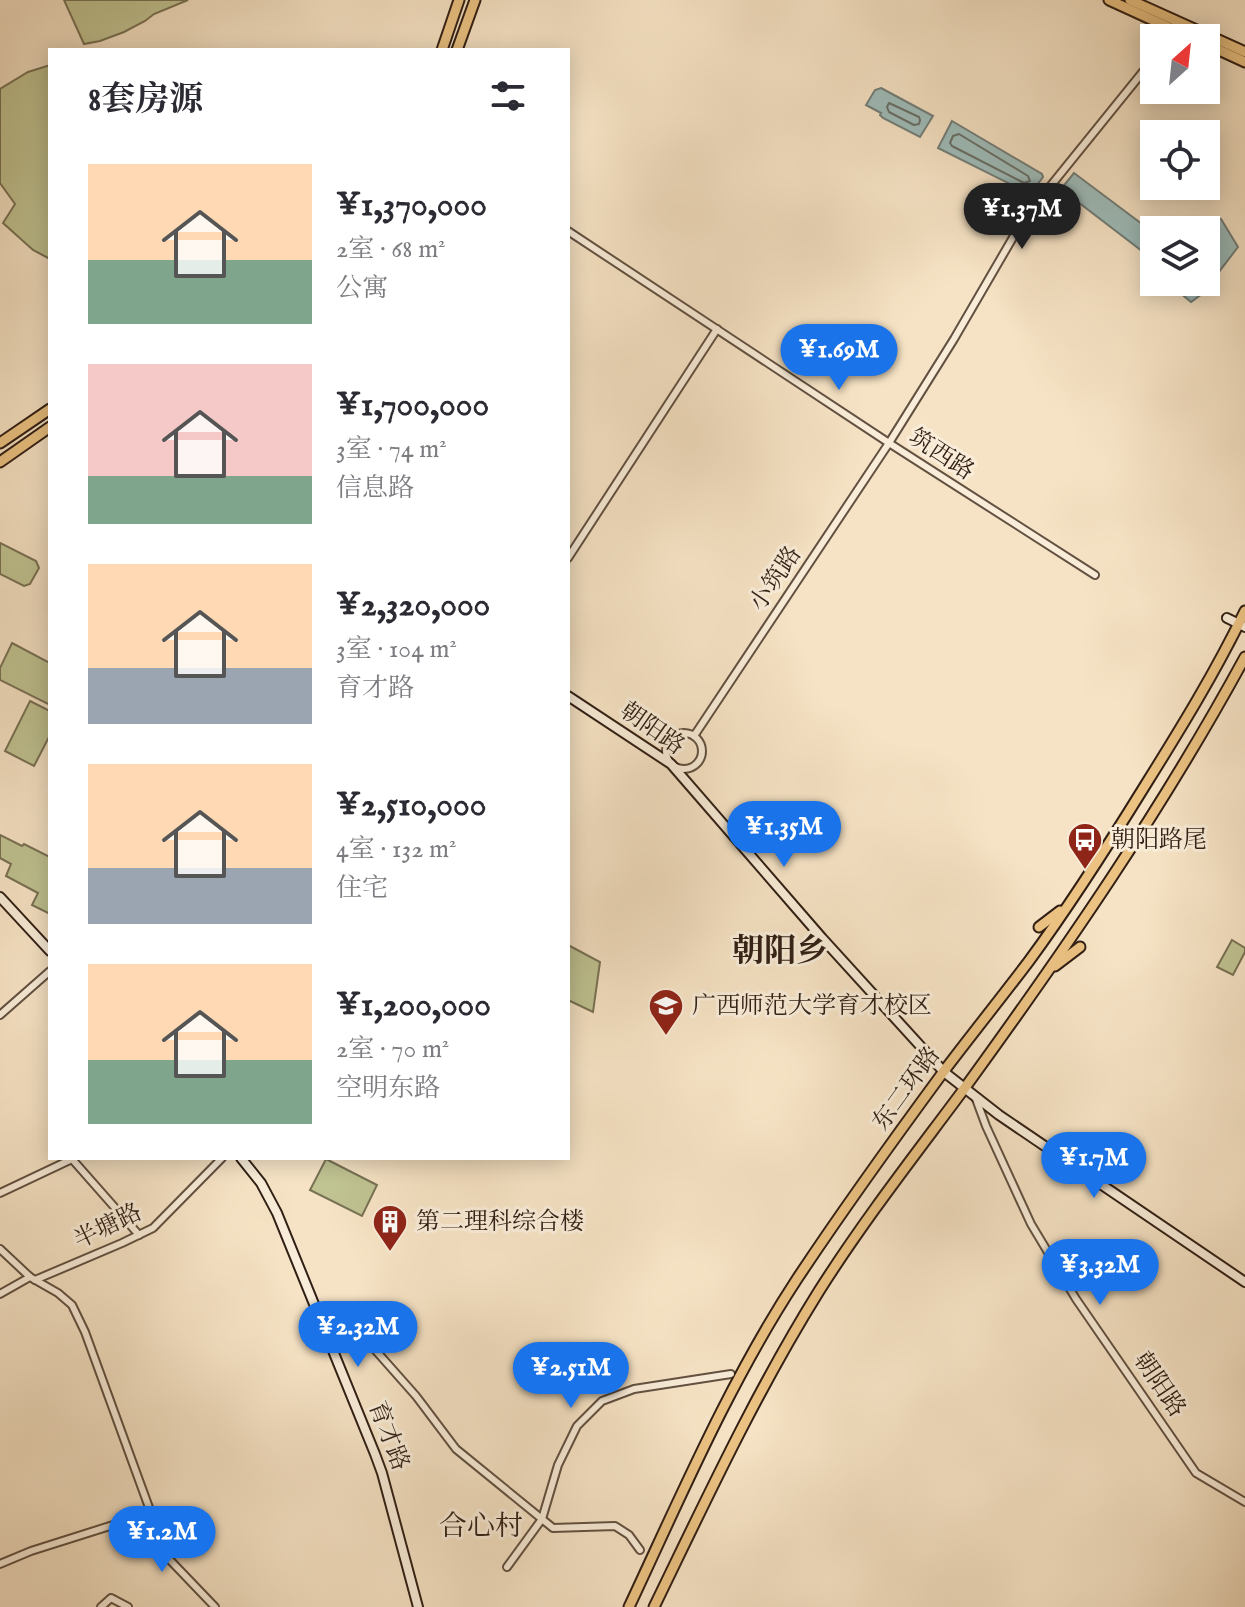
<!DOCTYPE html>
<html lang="zh">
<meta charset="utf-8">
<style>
:root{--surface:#fff;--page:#f2f2f3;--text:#2b2b33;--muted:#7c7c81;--accent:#1a73e8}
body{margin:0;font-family:"IM FELL English","Noto Serif SC",serif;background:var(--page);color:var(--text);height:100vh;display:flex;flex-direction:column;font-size:30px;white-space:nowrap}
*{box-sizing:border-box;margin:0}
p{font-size:26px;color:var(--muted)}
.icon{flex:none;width:44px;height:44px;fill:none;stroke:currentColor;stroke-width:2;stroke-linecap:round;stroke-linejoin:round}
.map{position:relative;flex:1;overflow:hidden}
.sheet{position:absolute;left:48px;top:48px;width:522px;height:1112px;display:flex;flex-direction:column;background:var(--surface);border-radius:0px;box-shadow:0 4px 20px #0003}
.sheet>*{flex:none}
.needle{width:52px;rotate:27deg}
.fabs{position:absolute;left:1140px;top:24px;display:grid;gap:16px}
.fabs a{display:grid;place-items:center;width:80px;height:80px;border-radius:0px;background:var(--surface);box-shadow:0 4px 20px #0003;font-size:40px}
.price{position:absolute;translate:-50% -68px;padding:0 18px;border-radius:28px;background:var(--accent);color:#fff;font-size:26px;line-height:52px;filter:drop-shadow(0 2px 4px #0008)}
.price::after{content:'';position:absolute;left:50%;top:48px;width:24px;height:18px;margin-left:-12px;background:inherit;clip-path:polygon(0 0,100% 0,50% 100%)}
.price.on{background:#222;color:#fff}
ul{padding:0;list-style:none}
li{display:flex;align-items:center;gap:24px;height:200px;padding:0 40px}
li span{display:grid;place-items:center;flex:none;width:224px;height:160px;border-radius:0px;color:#555}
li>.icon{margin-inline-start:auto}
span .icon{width:96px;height:96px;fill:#fffc;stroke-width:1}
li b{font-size:34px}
h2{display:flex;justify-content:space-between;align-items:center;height:96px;padding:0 40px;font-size:34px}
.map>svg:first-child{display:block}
.green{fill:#c0c392;stroke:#787154;stroke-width:2}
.water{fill:#9ebdbb;stroke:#727e79;stroke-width:2}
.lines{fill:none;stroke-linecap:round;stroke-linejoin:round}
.shore{stroke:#686e68;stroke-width:2}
.street-casing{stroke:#625041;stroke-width:10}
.secondary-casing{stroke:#311f15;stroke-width:12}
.primary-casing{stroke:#311f15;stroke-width:13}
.street{stroke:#f9edd9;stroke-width:6}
.secondary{stroke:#f9edd9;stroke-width:8}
.primary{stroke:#ebc282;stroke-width:9}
.labels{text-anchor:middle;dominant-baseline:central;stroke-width:6;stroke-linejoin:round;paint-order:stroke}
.street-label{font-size:24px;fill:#311f15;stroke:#f9edd9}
.poi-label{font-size:24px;fill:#311f15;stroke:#f9edd9;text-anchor:start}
.quarter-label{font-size:28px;fill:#311f15;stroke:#f9edd9}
.district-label{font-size:32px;font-weight:bold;fill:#311f15;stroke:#f9edd9}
</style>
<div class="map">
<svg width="1245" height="1607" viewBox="0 0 1245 1607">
<rect width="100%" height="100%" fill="#f6e3c5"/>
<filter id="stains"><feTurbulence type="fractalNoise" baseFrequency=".0025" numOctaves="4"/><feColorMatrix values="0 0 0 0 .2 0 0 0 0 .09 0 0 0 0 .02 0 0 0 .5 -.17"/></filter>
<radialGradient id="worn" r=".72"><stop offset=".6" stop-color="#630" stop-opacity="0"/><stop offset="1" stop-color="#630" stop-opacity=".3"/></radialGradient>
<g class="green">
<polygon points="64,0 188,0 154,14 145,21 124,32 100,41 84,44"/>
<polygon points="50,65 50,259 33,250 3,223 15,204 0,183 0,89 28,72"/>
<polygon points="0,543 36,561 39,568 30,584 24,586 0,574"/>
<polygon points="12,643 50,663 50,705 0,680 0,668"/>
<polygon points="30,701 50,711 50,735 34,766 5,751"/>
<polygon points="0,835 22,846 24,844 50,857 50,914 32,905 38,893 6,876 11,864 0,858"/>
<polygon points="1232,940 1245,948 1245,952 1233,975 1217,967"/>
<polygon points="568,945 600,962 593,1012 568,1000"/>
<polygon points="326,1159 377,1185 362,1216 310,1190"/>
</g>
<g class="water">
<polygon points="881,88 933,116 920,137 883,118 880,115 881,113 866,105 875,90"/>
<polygon points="952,121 1042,174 1043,177 1030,194 938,148"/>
<polygon points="1074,173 1154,233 1154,243 1146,254 1061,189"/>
<polygon points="1217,219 1221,219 1238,247 1202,294 1191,302 1167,282 1206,282 1205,230"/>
</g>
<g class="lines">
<g class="shore">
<polygon points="889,103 919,117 920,120 919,124 914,125 889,112 887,107"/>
<polygon points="959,134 1028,176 1030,181 1024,183 952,146 950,143 953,136"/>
</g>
<defs>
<g id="street">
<polyline points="568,231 889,443 1095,575"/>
<polyline points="568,558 717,329"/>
<circle cx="684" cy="751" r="18"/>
<polyline points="694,736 889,443 954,339 1015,234 1040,199 1154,58"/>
<polyline points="0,1015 50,971"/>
<polyline points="976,1099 986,1126 1031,1224 1076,1299 1196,1473 1245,1502"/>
<polyline points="0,1193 72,1159 139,1235"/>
<polyline points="0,1249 30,1277 58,1293 72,1305 85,1332 151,1513 31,1551 0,1564"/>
<polyline points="35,1280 122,1243 153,1228 222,1158"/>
<polyline points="0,1294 30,1277"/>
<polyline points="316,1309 339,1319 362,1335 416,1396 456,1449 553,1528 615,1526 629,1535 640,1550"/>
<polyline points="143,1516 169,1559 215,1607"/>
<polyline points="507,1567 542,1519 558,1465 577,1426 602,1401 634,1389 731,1374"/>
<polyline points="101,1607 111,1598 128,1607"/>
</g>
<g id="secondary">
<polyline points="1227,618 1245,627"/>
<polyline points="568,696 671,764 822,938 944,1072 999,1115 1245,1282"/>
<polyline points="0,897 50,951"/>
<polyline points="241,1158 261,1183 277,1213 375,1454 382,1473 418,1607"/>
</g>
<g id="primary">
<polyline points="1109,0 1192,38"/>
<polyline points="1130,0 1245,52"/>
<polyline points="1206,44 1245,62"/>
<polyline points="442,50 459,0"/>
<polyline points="457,50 475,0"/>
<polyline points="0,443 50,409"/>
<polyline points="0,462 50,427"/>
<polyline points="1039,927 1060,911"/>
<polyline points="1055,966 1080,947"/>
<path d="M629,1607C681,1496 730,1381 797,1279C844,1208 894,1139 944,1071C972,1034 1001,998 1029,961C1071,904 1109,844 1146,784C1181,728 1216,671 1245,611"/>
<path d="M654,1607C706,1500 756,1392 819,1291C864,1220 915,1155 964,1089C1065,950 1163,808 1245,657"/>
</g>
</defs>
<use href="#street" class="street-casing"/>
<use href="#secondary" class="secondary-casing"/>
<use href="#primary" class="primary-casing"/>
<use href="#street" class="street"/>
<use href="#secondary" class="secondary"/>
<use href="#primary" class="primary"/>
</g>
<defs>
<symbol id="bus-pin" viewBox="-11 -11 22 30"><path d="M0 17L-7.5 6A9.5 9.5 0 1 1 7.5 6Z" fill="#8f2418" stroke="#f9edd9"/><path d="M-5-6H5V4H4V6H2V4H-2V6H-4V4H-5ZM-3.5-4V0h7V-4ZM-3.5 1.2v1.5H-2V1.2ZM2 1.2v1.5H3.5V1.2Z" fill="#fff"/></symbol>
<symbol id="university-pin" viewBox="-11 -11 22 30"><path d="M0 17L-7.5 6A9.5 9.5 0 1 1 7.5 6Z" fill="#8f2418" stroke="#f9edd9"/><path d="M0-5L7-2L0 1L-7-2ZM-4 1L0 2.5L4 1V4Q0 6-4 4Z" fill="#fff"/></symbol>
<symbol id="building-pin" viewBox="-11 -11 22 30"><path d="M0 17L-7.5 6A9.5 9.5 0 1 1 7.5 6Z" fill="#8f2418" stroke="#f9edd9"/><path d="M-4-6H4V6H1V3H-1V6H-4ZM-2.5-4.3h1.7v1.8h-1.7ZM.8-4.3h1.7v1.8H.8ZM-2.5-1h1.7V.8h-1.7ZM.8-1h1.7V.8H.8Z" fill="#fff"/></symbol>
</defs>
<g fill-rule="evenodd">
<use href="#bus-pin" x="1065" y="820" width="40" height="54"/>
<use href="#university-pin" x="646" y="986" width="40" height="54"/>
<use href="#building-pin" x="370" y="1202" width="40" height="54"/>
</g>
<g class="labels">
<g class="street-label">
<text transform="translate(941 455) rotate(33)">筑西路</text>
<text transform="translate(776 579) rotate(-56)">小筑路</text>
<text transform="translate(652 729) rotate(35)">朝阳路</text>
<text transform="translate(907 1089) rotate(-54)">东二环路</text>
<text transform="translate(108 1227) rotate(-26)">半塘路</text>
<text transform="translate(1159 1385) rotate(56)">朝阳路</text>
<text transform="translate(388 1436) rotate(69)">育才路</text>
</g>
<g class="poi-label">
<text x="1111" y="840">朝阳路尾</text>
<text x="692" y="1006">广西师范大学育才校区</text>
<text x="416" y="1222">第二理科综合楼</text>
</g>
<g class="quarter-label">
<text x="481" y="1527">合心村</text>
</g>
<g class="district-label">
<text x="780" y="952">朝阳乡</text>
</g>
</g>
<rect width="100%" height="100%" filter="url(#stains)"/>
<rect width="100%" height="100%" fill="url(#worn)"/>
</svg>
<div class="fabs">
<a><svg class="needle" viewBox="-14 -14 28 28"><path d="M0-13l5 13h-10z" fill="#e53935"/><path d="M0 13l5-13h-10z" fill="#7c7c81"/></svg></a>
<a><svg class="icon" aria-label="locate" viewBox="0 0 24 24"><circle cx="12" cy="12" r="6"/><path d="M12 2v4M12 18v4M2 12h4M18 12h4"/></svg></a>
<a><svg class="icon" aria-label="layers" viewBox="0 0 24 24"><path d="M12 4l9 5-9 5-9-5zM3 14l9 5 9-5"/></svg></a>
</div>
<b class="price on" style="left:1022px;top:251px">¥1.37M</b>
<b class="price" style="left:839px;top:392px">¥1.69M</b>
<b class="price" style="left:784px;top:869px">¥1.35M</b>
<b class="price" style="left:1094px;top:1200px">¥1.7M</b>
<b class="price" style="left:1100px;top:1307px">¥3.32M</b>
<b class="price" style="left:358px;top:1369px">¥2.32M</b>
<b class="price" style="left:571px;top:1410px">¥2.51M</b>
<b class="price" style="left:162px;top:1574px">¥1.2M</b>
<section class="sheet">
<h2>8套房源<svg class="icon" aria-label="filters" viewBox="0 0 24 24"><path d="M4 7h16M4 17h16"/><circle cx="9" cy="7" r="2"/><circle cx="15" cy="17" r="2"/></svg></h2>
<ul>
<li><span style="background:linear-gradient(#ffd9b3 60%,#7fa58c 0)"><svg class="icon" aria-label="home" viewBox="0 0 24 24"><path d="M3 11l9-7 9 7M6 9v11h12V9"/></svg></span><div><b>¥1,370,000</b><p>2室 · 68 m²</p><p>公寓</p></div></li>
<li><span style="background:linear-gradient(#f6c9c9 70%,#7fa58c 0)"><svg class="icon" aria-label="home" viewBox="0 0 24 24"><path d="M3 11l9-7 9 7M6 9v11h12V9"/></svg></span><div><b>¥1,700,000</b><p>3室 · 74 m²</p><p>信息路</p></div></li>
<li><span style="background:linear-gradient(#ffd9b3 65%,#9aa5b1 0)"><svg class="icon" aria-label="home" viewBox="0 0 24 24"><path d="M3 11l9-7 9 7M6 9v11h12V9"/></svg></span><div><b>¥2,320,000</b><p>3室 · 104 m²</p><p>育才路</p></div></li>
<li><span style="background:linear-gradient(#ffd9b3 65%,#9aa5b1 0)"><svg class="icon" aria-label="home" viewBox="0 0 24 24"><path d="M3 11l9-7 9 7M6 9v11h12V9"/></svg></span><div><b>¥2,510,000</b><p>4室 · 132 m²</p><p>住宅</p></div></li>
<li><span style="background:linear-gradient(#ffd9b3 60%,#7fa58c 0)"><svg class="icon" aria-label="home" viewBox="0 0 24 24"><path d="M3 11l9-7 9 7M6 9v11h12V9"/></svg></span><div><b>¥1,200,000</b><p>2室 · 70 m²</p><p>空明东路</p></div></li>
</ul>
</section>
</div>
